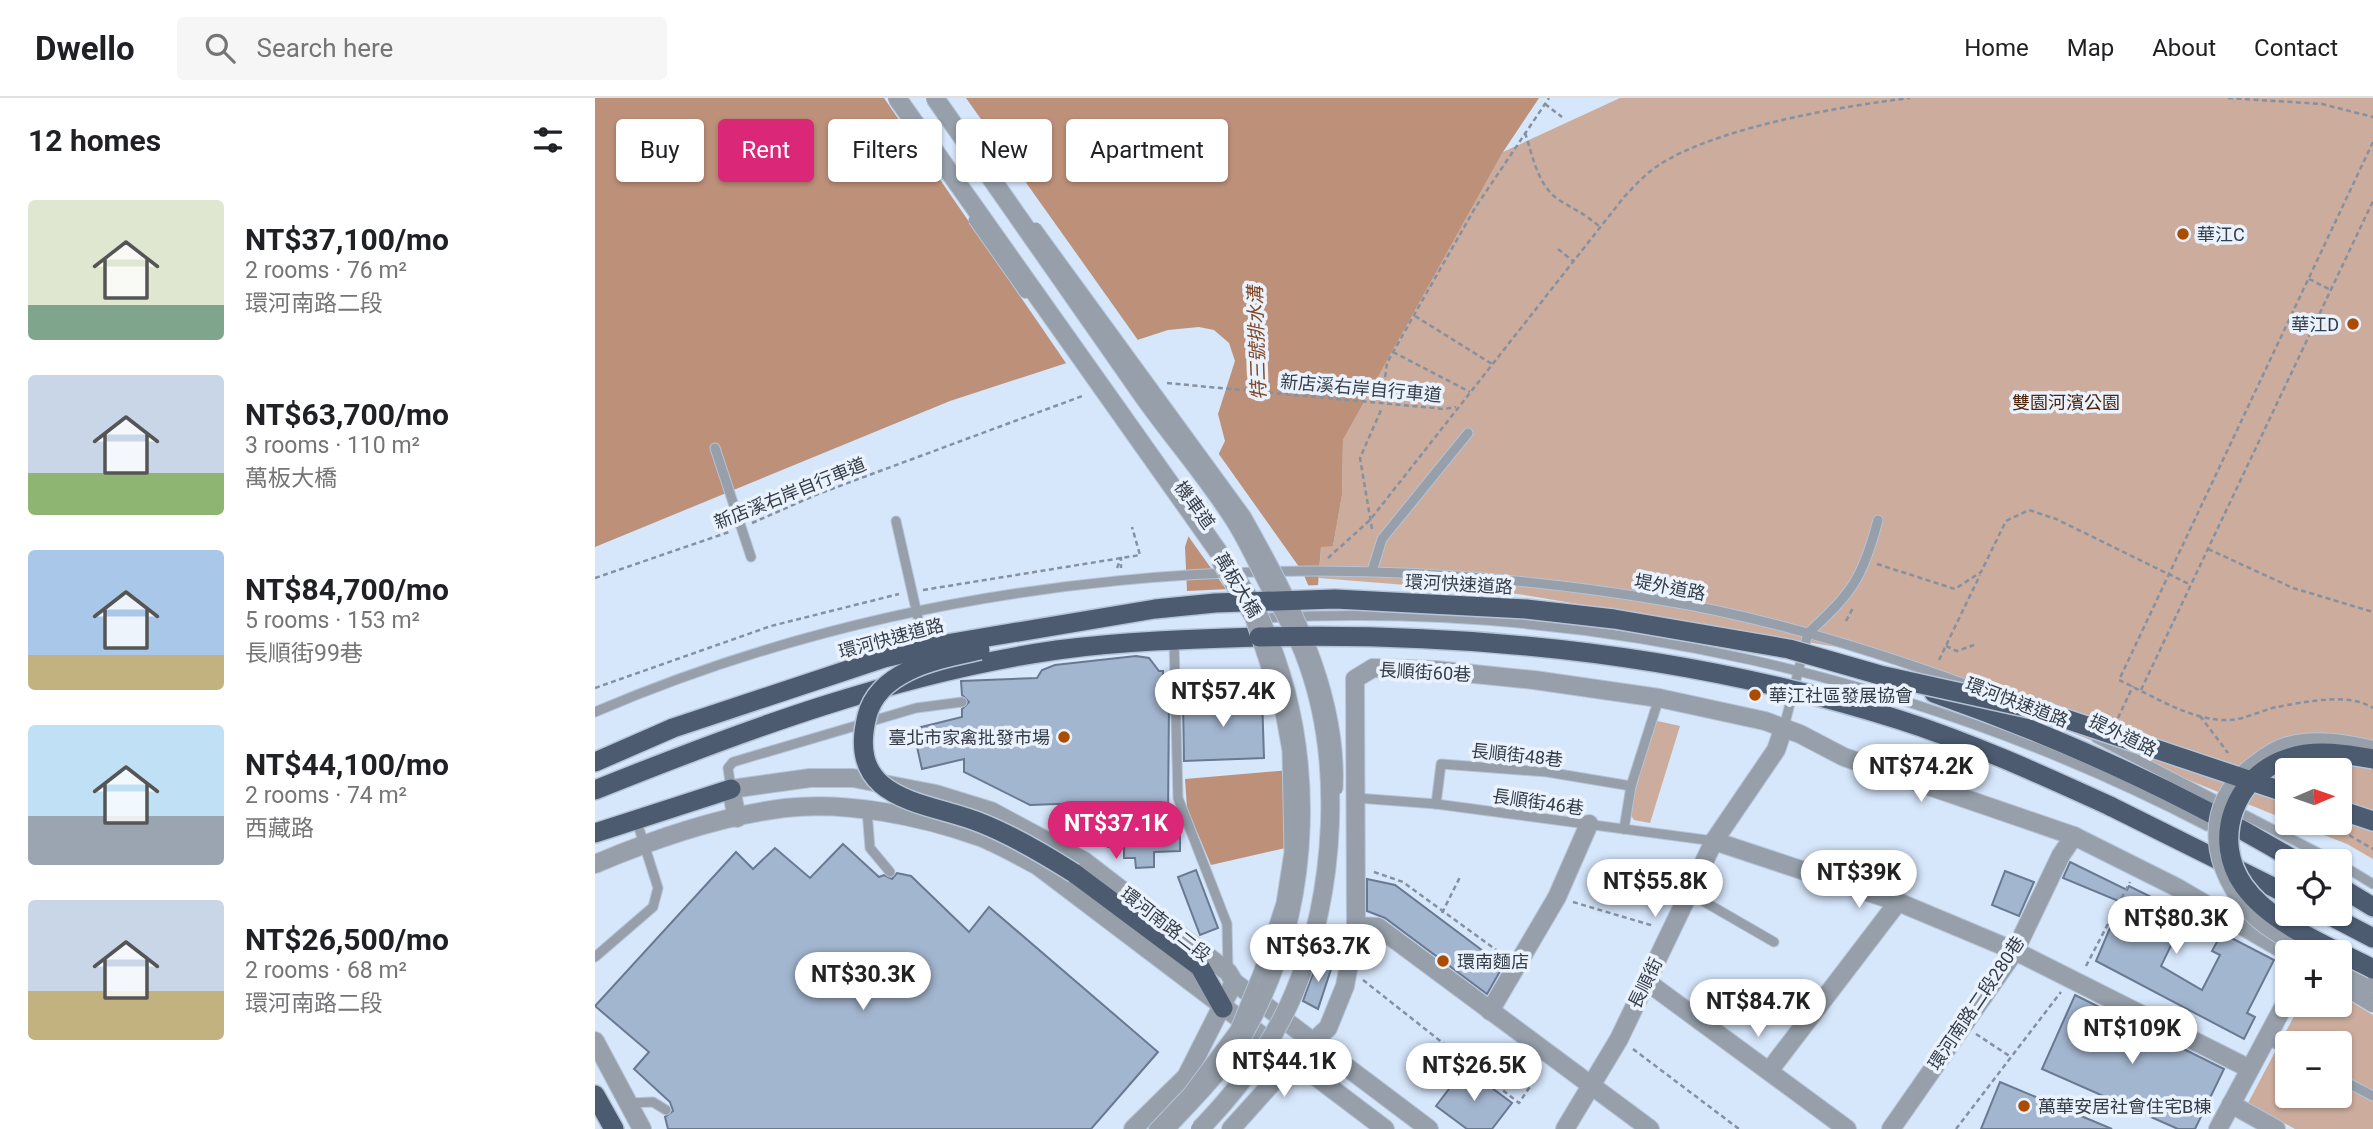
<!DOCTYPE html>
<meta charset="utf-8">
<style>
:root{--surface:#fff;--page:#f6f6f6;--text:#202124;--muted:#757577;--line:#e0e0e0;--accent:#db2777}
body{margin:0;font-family:Roboto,"Noto Sans TC",sans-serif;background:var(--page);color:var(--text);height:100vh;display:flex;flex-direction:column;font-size:26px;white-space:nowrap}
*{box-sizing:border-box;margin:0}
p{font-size:23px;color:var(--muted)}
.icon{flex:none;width:38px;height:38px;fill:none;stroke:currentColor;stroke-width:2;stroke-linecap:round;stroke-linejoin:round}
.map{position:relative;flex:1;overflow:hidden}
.sheet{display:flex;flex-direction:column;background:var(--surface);width:595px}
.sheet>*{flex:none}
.hud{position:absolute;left:21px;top:21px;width:665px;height:63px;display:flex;gap:14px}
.needle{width:46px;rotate:88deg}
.fabs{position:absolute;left:1680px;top:660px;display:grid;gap:14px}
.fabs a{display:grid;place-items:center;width:77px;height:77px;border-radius:7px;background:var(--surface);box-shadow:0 2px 5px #0004;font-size:35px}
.price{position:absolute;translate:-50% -60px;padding:0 16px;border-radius:24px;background:#fff;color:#222;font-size:23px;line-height:46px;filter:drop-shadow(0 2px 4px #0008)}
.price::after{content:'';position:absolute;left:50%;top:42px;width:21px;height:16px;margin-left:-10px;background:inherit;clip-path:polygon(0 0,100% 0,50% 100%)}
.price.on{background:var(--accent);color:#fff}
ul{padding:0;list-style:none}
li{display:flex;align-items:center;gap:21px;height:175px;padding:0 28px}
li span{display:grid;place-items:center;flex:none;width:196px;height:140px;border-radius:7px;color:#555}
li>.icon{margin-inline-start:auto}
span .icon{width:84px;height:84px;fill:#fffc;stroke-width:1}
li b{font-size:30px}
h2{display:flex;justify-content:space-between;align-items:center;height:84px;padding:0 28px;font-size:30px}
.pill{padding:0 24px;border-radius:7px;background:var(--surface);box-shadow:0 2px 5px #0004;font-size:24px;line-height:63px}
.pill.on{background:var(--accent);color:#fff}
header{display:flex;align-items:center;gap:42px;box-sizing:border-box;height:98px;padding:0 35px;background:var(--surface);border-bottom:2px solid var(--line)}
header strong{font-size:33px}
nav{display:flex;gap:38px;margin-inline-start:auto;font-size:24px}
.search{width:490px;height:63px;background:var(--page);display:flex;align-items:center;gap:18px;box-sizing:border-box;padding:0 24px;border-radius:7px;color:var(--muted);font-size:26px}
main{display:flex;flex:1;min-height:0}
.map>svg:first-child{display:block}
.green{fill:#cbac9d;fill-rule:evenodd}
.water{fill:#bd9079}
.pier{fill:#d6e6fb}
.building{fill:#a3b6cf;stroke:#687991;stroke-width:2}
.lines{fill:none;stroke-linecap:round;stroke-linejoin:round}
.service-casing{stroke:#b6c4d7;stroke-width:11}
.minor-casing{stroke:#b6c4d7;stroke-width:20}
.tertiary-casing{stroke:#b6c4d7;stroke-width:20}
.trunk-casing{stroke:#b6c4d7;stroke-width:22}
.path{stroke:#8591a1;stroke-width:2.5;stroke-dasharray:5 3.5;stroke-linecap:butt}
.service{stroke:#969faa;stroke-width:9}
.minor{stroke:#969faa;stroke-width:18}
.tertiary{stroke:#969faa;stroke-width:18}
.trunk{stroke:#4c5b70;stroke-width:19}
.service-bridge-casing{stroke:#b6c4d7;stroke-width:11;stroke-linecap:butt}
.minor-bridge-casing{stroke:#b6c4d7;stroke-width:20;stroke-linecap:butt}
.tertiary-bridge-casing{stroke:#b6c4d7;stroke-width:20;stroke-linecap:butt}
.trunk-bridge-casing{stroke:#b6c4d7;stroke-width:22;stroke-linecap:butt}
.service-bridge{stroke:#969faa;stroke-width:9}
.minor-bridge{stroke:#969faa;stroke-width:18}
.tertiary-bridge{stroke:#969faa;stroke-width:18}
.trunk-bridge{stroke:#4c5b70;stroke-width:19}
.poi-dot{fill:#ab4c00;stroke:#eaf2fd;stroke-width:2.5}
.labels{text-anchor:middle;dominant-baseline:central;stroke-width:7;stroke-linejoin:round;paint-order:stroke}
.poi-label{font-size:18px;fill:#353d47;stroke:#eaf2fd;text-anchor:start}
.street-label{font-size:18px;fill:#353d47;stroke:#eaf2fd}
.park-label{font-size:18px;fill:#4e2308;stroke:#eaf2fd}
.water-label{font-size:19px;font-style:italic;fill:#814624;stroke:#eaf2fd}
</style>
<header>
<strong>Dwello</strong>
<div class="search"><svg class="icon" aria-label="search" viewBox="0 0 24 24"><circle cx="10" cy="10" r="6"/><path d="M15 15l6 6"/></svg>Search here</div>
<nav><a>Home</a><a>Map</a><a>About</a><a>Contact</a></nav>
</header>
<main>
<section class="sheet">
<h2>12 homes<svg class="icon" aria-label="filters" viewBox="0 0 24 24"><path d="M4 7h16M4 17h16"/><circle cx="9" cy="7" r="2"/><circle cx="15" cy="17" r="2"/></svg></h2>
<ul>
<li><span style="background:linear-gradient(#dfe7d0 75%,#7fa58c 0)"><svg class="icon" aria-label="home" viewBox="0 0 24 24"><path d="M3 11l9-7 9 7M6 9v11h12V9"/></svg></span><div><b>NT$37,100/mo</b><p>2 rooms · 76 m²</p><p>環河南路二段</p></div></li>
<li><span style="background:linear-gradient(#c9d6e8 70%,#8fb573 0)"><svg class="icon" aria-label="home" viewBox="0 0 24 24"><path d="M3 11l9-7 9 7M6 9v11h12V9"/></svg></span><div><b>NT$63,700/mo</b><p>3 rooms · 110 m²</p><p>萬板大橋</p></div></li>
<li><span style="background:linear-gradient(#a9c7e8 75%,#c2b280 0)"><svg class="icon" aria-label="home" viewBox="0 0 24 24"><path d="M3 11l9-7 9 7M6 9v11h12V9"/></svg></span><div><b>NT$84,700/mo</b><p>5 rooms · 153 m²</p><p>長順街99巷</p></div></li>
<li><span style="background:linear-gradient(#bfe0f5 65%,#9aa5b1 0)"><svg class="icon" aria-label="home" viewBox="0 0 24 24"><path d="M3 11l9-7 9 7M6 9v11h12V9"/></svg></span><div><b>NT$44,100/mo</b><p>2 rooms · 74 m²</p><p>西藏路</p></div></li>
<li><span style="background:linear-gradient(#c9d6e8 65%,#c2b280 0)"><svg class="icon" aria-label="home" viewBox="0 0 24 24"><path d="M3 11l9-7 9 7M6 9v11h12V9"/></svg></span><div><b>NT$26,500/mo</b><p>2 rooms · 68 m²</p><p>環河南路二段</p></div></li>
</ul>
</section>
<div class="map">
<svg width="1778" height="1031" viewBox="0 0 1778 1031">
<rect width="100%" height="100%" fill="#d6e6fb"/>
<g class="green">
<polygon points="1025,0 1778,0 1778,761 1752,746 1698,725 1745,724 1745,672 1692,672 1692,722 1284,556 923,496 724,480 726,448 738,448 747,397 748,342 908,54"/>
<polygon points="1058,622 1085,628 1055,725 1039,722 1034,714 1045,677 1041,676"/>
<path d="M1745,897L1778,917V1031H1700L1653,1005L1705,907L1745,906ZM1692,945H1745V998H1692Z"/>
</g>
<g class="water">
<polygon points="0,0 944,0 908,54 748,342 747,397 738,448 726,449 723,487 592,493 590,449 613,378 630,343 623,316 640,263 634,245 619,232 604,229 573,232 355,303 0,449"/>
<polygon points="695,672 695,749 616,767 592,710 590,681"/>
</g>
<g class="pier">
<polygon points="289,0 371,0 545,245 473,268"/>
<polygon points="621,352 707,473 715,491 633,494 591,435 609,377"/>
</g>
<g class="building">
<polygon points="541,558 554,560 564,573 568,573 569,602 574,602 573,722 585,724 585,753 559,754 559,769 541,770 540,760 529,760 529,748 513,749 491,727 489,705 435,707 369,674 369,661 327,671 318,631 367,619 367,611 374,604 367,597 366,583 442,580 447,572 460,567"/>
<polygon points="667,599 669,660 589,663 588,601"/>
<polygon points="248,746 284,779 289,777 297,781 302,775 316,778 374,834 394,809 563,954 496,1031 73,1031 70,1019 78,1013 75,1004 39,971 54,954 0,908 141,754 158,771 180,750 215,780"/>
<polygon points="1475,764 1532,792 1534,788 1599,820 1590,839 1582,835 1566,868 1607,892 1625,857 1617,853 1627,835 1679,862 1652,915 1660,919 1649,941 1501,863 1526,804 1468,780"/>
<polygon points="601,772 623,830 605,837 583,779"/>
<polygon points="1410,773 1439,784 1424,818 1397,807"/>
<polygon points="772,781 800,787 908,868 892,896 790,820 772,813"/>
<polygon points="723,862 737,868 723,911 708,903"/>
<polygon points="1480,897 1629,971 1600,1031 1583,1031 1447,971"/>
<polygon points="870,970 917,1005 897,1031 872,1031 841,1008"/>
<polygon points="1405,984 1517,1031 1386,1031"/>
</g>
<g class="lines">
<defs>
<g id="service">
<polyline points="120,350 156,459"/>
<polyline points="301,423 330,551"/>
<polyline points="777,473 787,441 873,335"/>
<path d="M671,520C995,503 1325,579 1612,728"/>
<path d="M1213,535C1257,496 1268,479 1283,422"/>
<polyline points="579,542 583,700 632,826 633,872"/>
<path d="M0,614C332,472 710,443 1065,502C1171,519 1277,552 1378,589"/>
<polyline points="1189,629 1213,535"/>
<polyline points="1501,640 1739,763"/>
<polyline points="136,691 133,670 138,664 321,610 367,604"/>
<polyline points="762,700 841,706 1119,743"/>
<polyline points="841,706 846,666 952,674 1036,688"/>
<polyline points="272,713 275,750 295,774"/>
<polyline points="1029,731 1036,688 1064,600"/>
<polyline points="1745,766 1778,786"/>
<polyline points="1094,795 1179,844"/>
<polyline points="0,859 58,809 63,790 41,721"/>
<polyline points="1671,941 1692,952"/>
<polyline points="1745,981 1778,998"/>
<polyline points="33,1005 58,1004 71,1012"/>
</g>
<g id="minor">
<polyline points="1119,743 1303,804 1420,853 1655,971"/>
<polyline points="761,828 783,829 1055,1031"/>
<polyline points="1745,867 1778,885"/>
<polyline points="1051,883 1252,1031"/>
<polyline points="1745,885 1778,905"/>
<polyline points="895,913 962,799 994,726"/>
<polyline points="0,943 47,1031"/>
<polyline points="1174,973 1303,804"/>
<polyline points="1636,1006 1681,1031"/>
<polyline points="538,1031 591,979 639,884"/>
<polyline points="636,1031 698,962 733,930 750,888 761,828 760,581 778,570 840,572 939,582 1064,600 1170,623 1205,636 1249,659 1479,738 1581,789 1692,854"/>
<polyline points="970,1031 1024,941 1119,743 1181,652 1189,629"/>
<polyline points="1296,1031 1420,853 1466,757 1479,738"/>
<polyline points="1623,1031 1692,902"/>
</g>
<g id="tertiary">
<polyline points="142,720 136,691 215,680 258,680 341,696 396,713 489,763 633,874 639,884 834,1031"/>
<path d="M0,766C59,741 126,718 190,710C252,703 326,718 385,739C405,747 424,758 443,768L790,1031"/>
</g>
<g id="trunk">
<path d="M1339,595C1466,640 1586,694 1701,763"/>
<polyline points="0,664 78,630"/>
<path d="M0,692C149,632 303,575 462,552C529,543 596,541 664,539"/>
<polyline points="1515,708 1692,796"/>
<polyline points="1745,712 1778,723"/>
<polyline points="0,735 136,691"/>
<polyline points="479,775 605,869 628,910"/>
<polyline points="1745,789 1778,809"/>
<polyline points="1732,816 1778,840"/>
<polyline points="0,997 19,1031"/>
</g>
</defs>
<use href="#service" class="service-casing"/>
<use href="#minor" class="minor-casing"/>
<use href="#tertiary" class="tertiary-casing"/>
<use href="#trunk" class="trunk-casing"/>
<g class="path">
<polyline points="1633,0 1727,6 1778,19"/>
<polyline points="950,6 967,19"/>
<path d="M930,35C938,58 942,87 964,102C978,111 992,117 1005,129"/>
<path d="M1778,44L1524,582C1556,597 1598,624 1635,622C1651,621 1667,612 1682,609C1709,604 1754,594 1778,610"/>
<polyline points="963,151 978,163"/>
<polyline points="1714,181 1736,192"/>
<polyline points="820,218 897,266"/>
<polyline points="798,254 875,294"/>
<polyline points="572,285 849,311 861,309"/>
<polyline points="788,296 792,265 819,217 880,110 954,0"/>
<polyline points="157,425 223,396 490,297"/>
<polyline points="777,431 765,360 786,312"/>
<polyline points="1613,451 1698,490 1778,514"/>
<path d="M733,460L775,422L1029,99C1043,84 1056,70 1074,61C1133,28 1247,8 1315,0"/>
<polyline points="1282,466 1360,491 1386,474 1411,423 1434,412 1461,421 1596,487"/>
<polyline points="522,470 526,460 526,470"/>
<polyline points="0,480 134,434"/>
<polyline points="328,492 545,457 537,429"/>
<polyline points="1251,523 1259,508"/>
<polyline points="1351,548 1362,553 1379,547"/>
<polyline points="1344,562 1385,477"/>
<polyline points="0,590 176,528 304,496"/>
<polyline points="1546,592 1778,103"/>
<polyline points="1605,618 1633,655"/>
<polyline points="1523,620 1538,588"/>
<polyline points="1747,733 1778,751"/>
<polyline points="779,774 808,784 908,857"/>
<polyline points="978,804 1059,828"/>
<polyline points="847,815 865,779"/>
<polyline points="1491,868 1535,784"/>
<polyline points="768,882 924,1005 946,972"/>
<polyline points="1381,936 1416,959"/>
<polyline points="1038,951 1144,1031"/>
<polyline points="1361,1031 1466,894"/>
</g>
<use href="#service" class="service"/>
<use href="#minor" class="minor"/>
<use href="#tertiary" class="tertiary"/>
<use href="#trunk" class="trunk"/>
<defs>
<g id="service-bridge">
<polyline points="378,122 430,196"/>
<path d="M441,129L651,417C698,501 748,593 743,692"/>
<polyline points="558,1031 593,994 640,931 664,872 686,805 694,754 692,653 684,609 655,521 621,464"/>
</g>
<path id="minor-bridge" d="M1720,854C1700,844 1676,834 1660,818C1616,773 1604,707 1661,666C1670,659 1682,651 1693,648C1720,640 1752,646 1778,652"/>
<g id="tertiary-bridge">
<path d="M302,0L632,466C642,482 654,498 663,516C724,648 721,809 648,937C629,971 597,1002 570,1031"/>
<path d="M340,0C408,97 476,195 544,292C575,337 613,379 642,426C654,446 664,468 675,489C688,512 701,534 710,558C749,660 741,795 699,895C678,945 643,992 605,1031"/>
</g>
<g id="trunk-bridge">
<path d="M664,539C882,534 1096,556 1305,622C1377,645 1447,677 1515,708"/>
<path d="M385,552C345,561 284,571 272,618C250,705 332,703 386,725C419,738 449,756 479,775"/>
<polyline points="78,630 289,560 345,547 560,511 620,505 740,501 931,511 1019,521 1194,551 1285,577 1444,612 1692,695"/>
<path d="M1778,661C1751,656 1721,651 1694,660C1639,677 1616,742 1649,788C1678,828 1736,849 1778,871"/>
</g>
</defs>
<use href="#service-bridge" class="service-bridge-casing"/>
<use href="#minor-bridge" class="minor-bridge-casing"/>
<use href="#tertiary-bridge" class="tertiary-bridge-casing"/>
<use href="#trunk-bridge" class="trunk-bridge-casing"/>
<use href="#service-bridge" class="service-bridge"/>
<use href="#minor-bridge" class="minor-bridge"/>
<use href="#tertiary-bridge" class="tertiary-bridge"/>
<use href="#trunk-bridge" class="trunk-bridge"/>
</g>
<g class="poi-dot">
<circle cx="1588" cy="136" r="7"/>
<circle cx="1758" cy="226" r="7"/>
<circle cx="1160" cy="597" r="7"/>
<circle cx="469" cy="639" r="7"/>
<circle cx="848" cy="863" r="7"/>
<circle cx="1429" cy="1008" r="7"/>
</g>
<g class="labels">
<g class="poi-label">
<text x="1602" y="136">華江C</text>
<text x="1744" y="226" text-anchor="end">華江D</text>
<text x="1174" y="597">華江社區發展協會</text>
<text x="455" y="639" text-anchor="end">臺北市家禽批發市場</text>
<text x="862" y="863">環南麵店</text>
<text x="1443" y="1008">萬華安居社會住宅B棟</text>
</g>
<g class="street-label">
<text transform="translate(766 290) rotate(5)">新店溪右岸自行車道</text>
<text transform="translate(195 395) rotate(-22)">新店溪右岸自行車道</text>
<text transform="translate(600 407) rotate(54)">機車道</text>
<text transform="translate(864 486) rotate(3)">環河快速道路</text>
<text transform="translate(643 487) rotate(59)">萬板大橋</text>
<text transform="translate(1075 489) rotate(11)">堤外道路</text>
<text transform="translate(296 540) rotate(-15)">環河快速道路</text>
<text transform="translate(830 574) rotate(3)">長順街60巷</text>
<text transform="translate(1422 604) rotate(21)">環河快速道路</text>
<text transform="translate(1528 637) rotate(26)">提外道路</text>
<text transform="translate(922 657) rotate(6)">長順街48巷</text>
<text transform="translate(943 704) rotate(8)">長順街46巷</text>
<text transform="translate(571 826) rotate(38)">環河南路二段</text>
<text transform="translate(1050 885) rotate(-64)">長順街</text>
<text transform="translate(1381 905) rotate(-56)">環河南路二段280巷</text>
</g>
<g class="park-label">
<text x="1471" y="304">雙園河濱公園</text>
</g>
<g class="water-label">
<text transform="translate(662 245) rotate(-92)">特三號排水溝</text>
</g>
</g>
</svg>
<div class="fabs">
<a><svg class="needle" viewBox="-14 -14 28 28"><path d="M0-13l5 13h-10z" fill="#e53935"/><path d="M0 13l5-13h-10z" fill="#757577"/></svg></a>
<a><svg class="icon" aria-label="locate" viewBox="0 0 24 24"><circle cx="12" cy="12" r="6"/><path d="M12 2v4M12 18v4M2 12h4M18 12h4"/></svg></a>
<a>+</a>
<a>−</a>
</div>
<b class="price" style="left:628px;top:631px">NT$57.4K</b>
<b class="price" style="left:1326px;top:706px">NT$74.2K</b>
<b class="price on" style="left:521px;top:763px">NT$37.1K</b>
<b class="price" style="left:1264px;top:812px">NT$39K</b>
<b class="price" style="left:1060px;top:821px">NT$55.8K</b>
<b class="price" style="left:1581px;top:858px">NT$80.3K</b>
<b class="price" style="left:723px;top:886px">NT$63.7K</b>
<b class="price" style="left:268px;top:914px">NT$30.3K</b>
<b class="price" style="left:1163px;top:941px">NT$84.7K</b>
<b class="price" style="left:1537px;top:968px">NT$109K</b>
<b class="price" style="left:689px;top:1001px">NT$44.1K</b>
<b class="price" style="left:879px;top:1005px">NT$26.5K</b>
<div class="hud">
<a class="pill">Buy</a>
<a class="pill on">Rent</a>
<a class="pill">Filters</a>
<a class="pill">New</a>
<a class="pill">Apartment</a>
</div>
</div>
</main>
